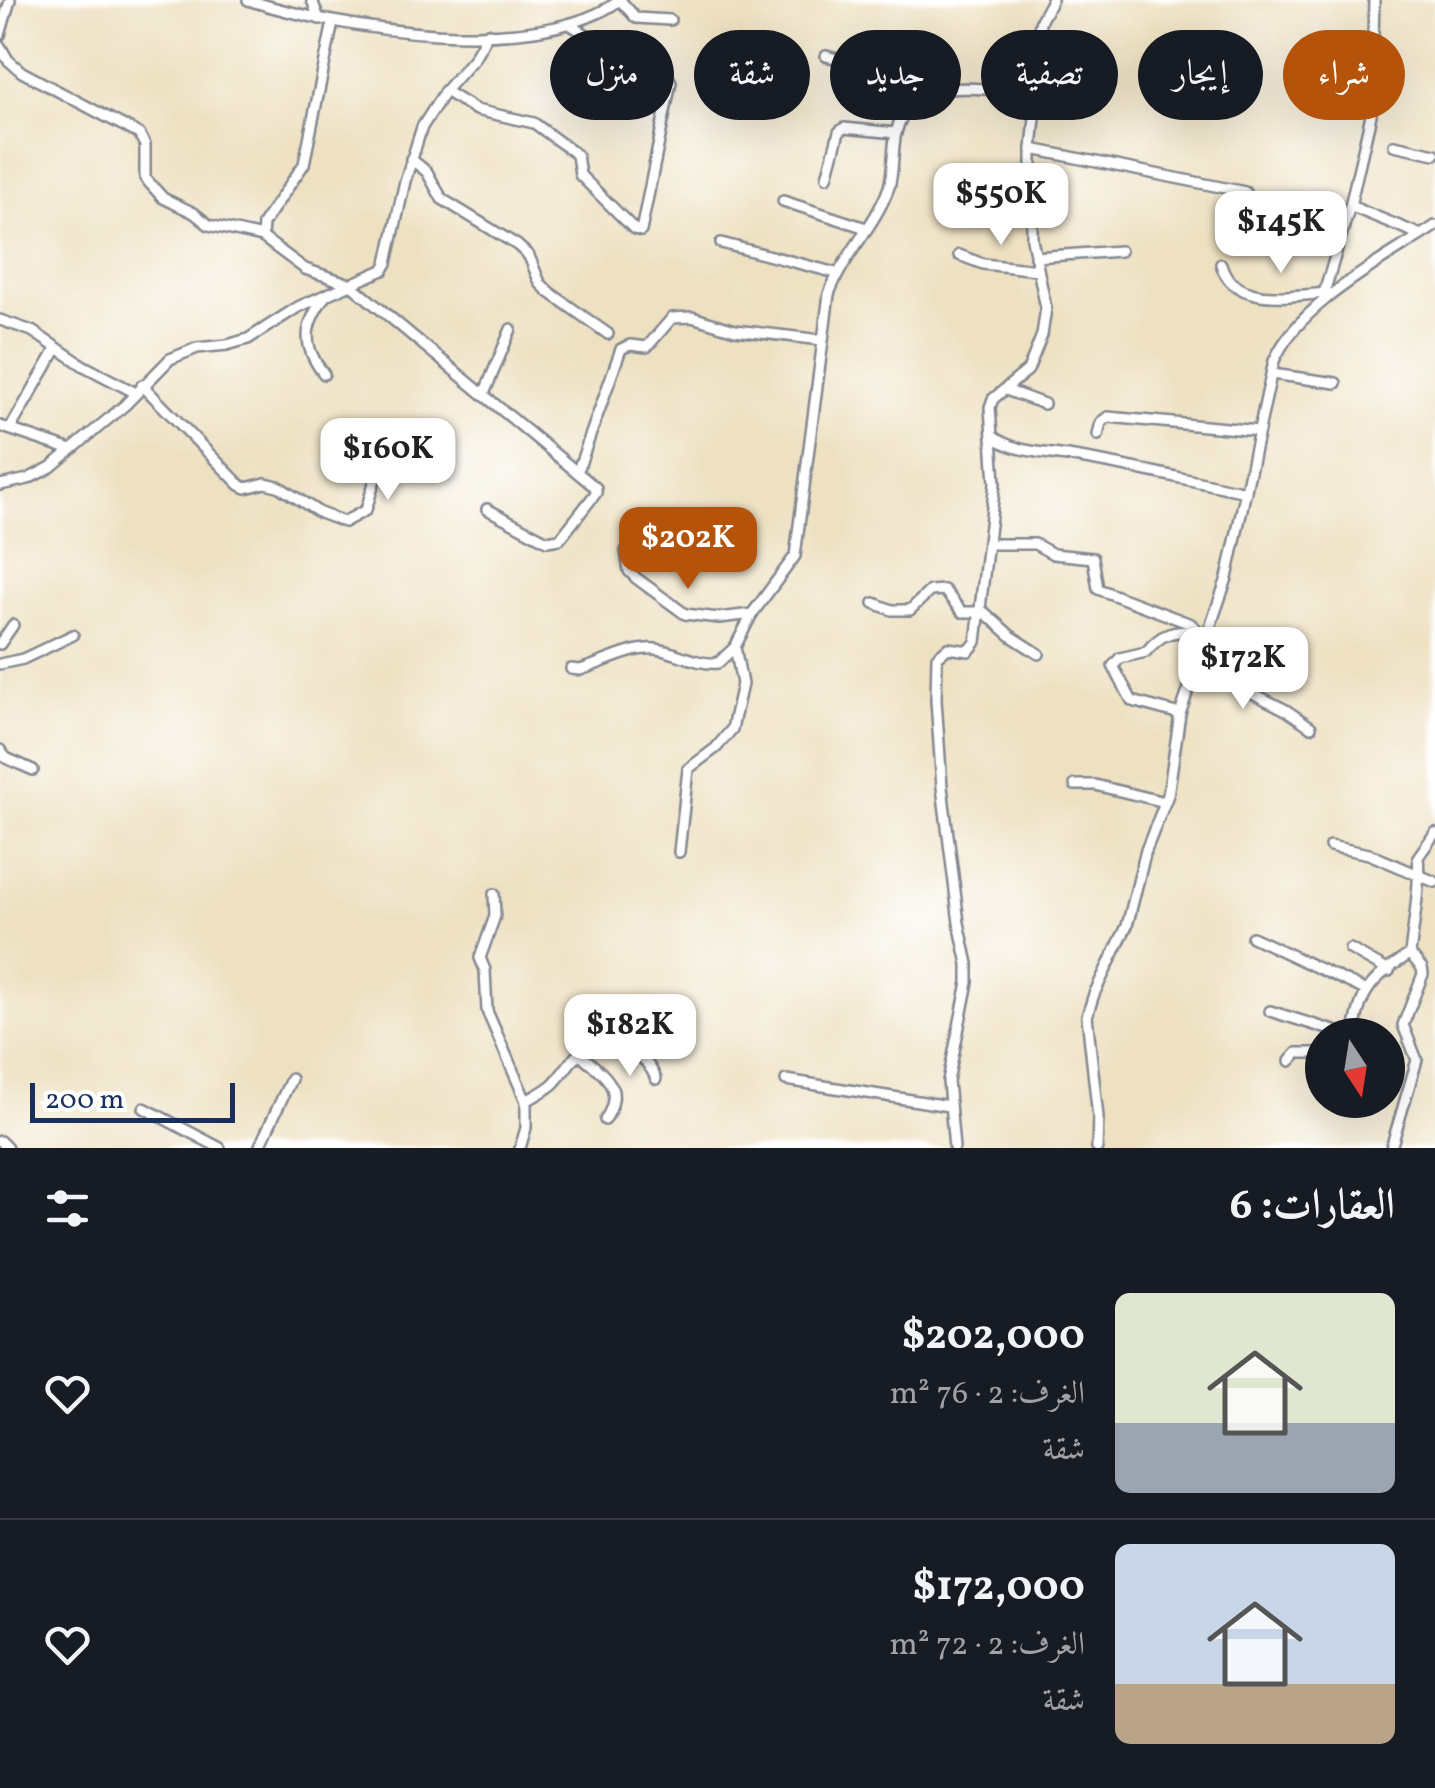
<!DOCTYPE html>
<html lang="ar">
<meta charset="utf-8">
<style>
:root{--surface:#171b24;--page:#20242c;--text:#f1f3f6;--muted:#9ea1a6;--line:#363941;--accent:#b45309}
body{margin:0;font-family:Vollkorn,Amiri,serif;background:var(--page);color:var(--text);direction:rtl;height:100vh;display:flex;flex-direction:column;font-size:38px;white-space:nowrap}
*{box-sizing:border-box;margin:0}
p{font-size:32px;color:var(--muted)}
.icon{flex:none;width:55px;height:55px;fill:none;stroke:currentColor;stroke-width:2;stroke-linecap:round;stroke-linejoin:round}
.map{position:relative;height:1148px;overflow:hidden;direction:ltr}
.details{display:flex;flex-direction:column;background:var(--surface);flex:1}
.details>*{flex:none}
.guide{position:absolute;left:30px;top:30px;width:1375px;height:90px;direction:rtl;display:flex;gap:20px}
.needle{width:65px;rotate:168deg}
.buttons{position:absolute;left:1305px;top:1018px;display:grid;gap:20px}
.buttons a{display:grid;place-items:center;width:100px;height:100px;border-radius:50%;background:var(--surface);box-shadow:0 10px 40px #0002;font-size:50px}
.scale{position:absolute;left:30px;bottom:25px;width:205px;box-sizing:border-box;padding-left:10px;border:5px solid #1b2f5e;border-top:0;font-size:28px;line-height:35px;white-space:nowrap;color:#1b2f5e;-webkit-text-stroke:8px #fff;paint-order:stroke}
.price{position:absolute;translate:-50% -85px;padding:0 22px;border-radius:20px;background:#fff;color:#222;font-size:32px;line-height:65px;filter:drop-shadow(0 2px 5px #0008)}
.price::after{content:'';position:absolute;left:50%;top:60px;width:30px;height:22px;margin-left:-15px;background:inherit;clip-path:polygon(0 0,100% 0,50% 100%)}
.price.current{background:var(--accent);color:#fff}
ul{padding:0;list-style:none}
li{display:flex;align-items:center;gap:30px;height:250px;padding:0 40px}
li+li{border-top:2px solid var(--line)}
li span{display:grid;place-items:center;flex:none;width:280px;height:200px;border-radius:15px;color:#555}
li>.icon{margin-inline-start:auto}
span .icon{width:120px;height:120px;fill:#fffc;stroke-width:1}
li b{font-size:42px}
h2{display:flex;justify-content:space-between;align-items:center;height:120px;padding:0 40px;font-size:42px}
.pill{padding:0 35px;border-radius:45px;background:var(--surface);box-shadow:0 10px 40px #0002;font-size:35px;line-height:90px}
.pill.current{background:var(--accent);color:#fff}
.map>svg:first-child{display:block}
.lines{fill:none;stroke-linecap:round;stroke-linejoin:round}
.minor-casing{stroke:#848890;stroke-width:14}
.minor{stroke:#fff;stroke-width:9}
</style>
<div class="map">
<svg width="1435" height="1148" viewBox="0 0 1435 1148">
<rect width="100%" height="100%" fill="#fff"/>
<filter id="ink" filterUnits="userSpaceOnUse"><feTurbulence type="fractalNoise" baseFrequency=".01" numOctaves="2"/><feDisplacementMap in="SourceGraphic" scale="20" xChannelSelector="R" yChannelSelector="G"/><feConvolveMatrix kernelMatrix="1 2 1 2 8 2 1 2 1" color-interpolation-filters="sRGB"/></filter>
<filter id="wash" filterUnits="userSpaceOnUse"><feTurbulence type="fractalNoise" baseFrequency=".0048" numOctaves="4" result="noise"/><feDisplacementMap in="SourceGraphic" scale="40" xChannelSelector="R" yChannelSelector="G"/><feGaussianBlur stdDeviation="2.25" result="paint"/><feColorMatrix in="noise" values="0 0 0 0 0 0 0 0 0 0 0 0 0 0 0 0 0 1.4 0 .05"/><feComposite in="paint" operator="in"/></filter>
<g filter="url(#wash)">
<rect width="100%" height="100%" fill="#eee1c2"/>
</g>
<g filter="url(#ink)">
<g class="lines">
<defs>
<g id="minor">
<path d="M248,0C341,30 538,61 620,0"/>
<polyline points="312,0 319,19"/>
<polyline points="620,0 636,18 670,20"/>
<polyline points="333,22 304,164 263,224 262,237 305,269 350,284 596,488 596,493 560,539 547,541 487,509"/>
<polyline points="0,35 10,0"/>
<polyline points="0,46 8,60 22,72 139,134 145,145 145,178 163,198 194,213 209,225 262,237"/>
<polyline points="826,56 871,68 881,101 903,114"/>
<polyline points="445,91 476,110 534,123 577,155 580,175 634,229 641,231 671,82 668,76 617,54 571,25"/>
<polyline points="1394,145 1435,154"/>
<polyline points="1032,149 1245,192"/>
<polyline points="411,159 427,172 442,199 517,245 529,256 540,283 549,292 608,334"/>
<polyline points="827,177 839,132 844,128 896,133"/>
<polyline points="783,201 866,228"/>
<polyline points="1350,206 1421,235"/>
<polyline points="721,243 836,273"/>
<polyline points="959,255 983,264 1038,270"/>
<polyline points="1035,257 1120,251"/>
<path d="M1221,264C1233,308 1295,295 1329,293"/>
<polyline points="1324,293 1350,206 1371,115 1374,0"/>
<polyline points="0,320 32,331 84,366 136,393"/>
<path d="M324,374C301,345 304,324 326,295"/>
<polyline points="1272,374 1336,383"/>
<polyline points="142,385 240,485 246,488 265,483 278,486 320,513 344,522 366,510 379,466 375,444"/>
<polyline points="1006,390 1044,404"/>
<polyline points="484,394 511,329"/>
<polyline points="0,426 71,450"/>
<polyline points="10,429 57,348"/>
<polyline points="1098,435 1101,422 1108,417 1259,431"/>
<path d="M992,436C1014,452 1041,452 1067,456C1127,465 1187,480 1246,492"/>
<polyline points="578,470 621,349 630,345 647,347 672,318 692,317 735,330 822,340"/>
<polyline points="0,485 28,479 51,467 125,405 170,359 197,348 227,345 248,339 298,307 383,270 387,263 405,181 422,127 445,91 474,58 488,33"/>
<polyline points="990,544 1035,544 1053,554 1093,558 1098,589 1191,624 1206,638"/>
<polyline points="626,551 629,571 636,578 685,614 719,618 752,614"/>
<polyline points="874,603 892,610 910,610 930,591 944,590 962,612 984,612 1011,636 1039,654"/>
<polyline points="0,644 13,625"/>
<polyline points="0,664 23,659 73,635"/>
<polyline points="1195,664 1286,710 1311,727"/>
<path d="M571,669L580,670C604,663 630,647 656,649C678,652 696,665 718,663L735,647"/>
<path d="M1180,714L1132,701L1113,666L1120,658L1146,652C1162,632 1173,631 1198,631"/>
<polyline points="0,750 6,758 33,770"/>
<polyline points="1075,785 1095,785 1165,802"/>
<polyline points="1330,846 1369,854 1435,882"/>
<path d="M679,852L688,769L716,748L732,729L742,684L735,647L752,614L795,556L829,294C843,256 876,225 889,187C894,169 892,150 896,133C910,70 992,90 1037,96"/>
<polyline points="494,894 495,916 480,958 485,970 487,1011 526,1101 526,1128 520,1148"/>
<polyline points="1252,937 1365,990"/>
<polyline points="1350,949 1389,971"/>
<polyline points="1270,1011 1347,1035"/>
<path d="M1354,1035C1359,990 1373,978 1410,954"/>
<path d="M579,1053C604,1076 626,1086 605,1120"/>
<polyline points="1290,1061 1297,1053 1322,1053"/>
<polyline points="786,1080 949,1106"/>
<path d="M526,1101C535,1096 545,1091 553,1084C564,1073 572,1057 585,1048C613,1031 646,1053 656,1079"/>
<polyline points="144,1108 220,1148"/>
<polyline points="0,1141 7,1148"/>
<polyline points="259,1148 291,1079"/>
<polyline points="954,1148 948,1081 968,982 968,964 959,923 942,787 936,700 937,657 948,648 969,651 976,642 995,483 990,407 993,399 1028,370 1042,335 1046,308 1032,239 1032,149 1037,96 1036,41 1041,20 1052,0"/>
<path d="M1097,1148L1098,1117L1087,1016L1094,994L1127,926L1146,850L1168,795L1180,714L1227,578L1274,361C1299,303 1384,260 1435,226"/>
<path d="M1391,1148L1417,1060L1403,1025L1423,974L1422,968L1410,954C1413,928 1421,881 1418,857L1435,833"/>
</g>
</defs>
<use href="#minor" class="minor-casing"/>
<use href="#minor" class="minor"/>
</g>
</g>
</svg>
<div class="buttons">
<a><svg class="needle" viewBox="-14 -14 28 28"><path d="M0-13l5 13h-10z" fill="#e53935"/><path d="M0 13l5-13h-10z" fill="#9ea1a6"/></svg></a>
</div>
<div class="scale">200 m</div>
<b class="price" style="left:1001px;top:248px">$550K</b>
<b class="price" style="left:1281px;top:276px">$145K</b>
<b class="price" style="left:388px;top:503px">$160K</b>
<b class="price current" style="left:688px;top:592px">$202K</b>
<b class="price" style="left:1243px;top:712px">$172K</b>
<b class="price" style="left:630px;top:1079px">$182K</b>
<div class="guide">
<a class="pill current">شراء</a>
<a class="pill">إيجار</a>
<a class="pill">تصفية</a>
<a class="pill">جديد</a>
<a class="pill">شقة</a>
<a class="pill">منزل</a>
</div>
</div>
<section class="details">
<h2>العقارات: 6<svg class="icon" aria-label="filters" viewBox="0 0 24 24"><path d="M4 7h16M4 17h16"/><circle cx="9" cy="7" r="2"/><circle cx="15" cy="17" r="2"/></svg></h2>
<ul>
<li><span style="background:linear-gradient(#dfe7d0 65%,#9aa5b1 0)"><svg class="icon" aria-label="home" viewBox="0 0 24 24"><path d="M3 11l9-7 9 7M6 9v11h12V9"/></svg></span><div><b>$202,000</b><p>الغرف: 2 · 76 m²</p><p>شقة</p></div><svg class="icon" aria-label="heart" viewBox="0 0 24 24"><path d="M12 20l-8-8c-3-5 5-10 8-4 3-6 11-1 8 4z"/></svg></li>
<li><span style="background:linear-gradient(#c9d6e8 70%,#b9a48a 0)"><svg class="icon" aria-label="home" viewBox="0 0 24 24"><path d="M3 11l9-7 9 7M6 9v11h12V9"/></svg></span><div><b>$172,000</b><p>الغرف: 2 · 72 m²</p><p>شقة</p></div><svg class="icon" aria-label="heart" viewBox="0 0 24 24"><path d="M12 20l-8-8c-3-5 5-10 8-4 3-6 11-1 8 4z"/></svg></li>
</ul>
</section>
